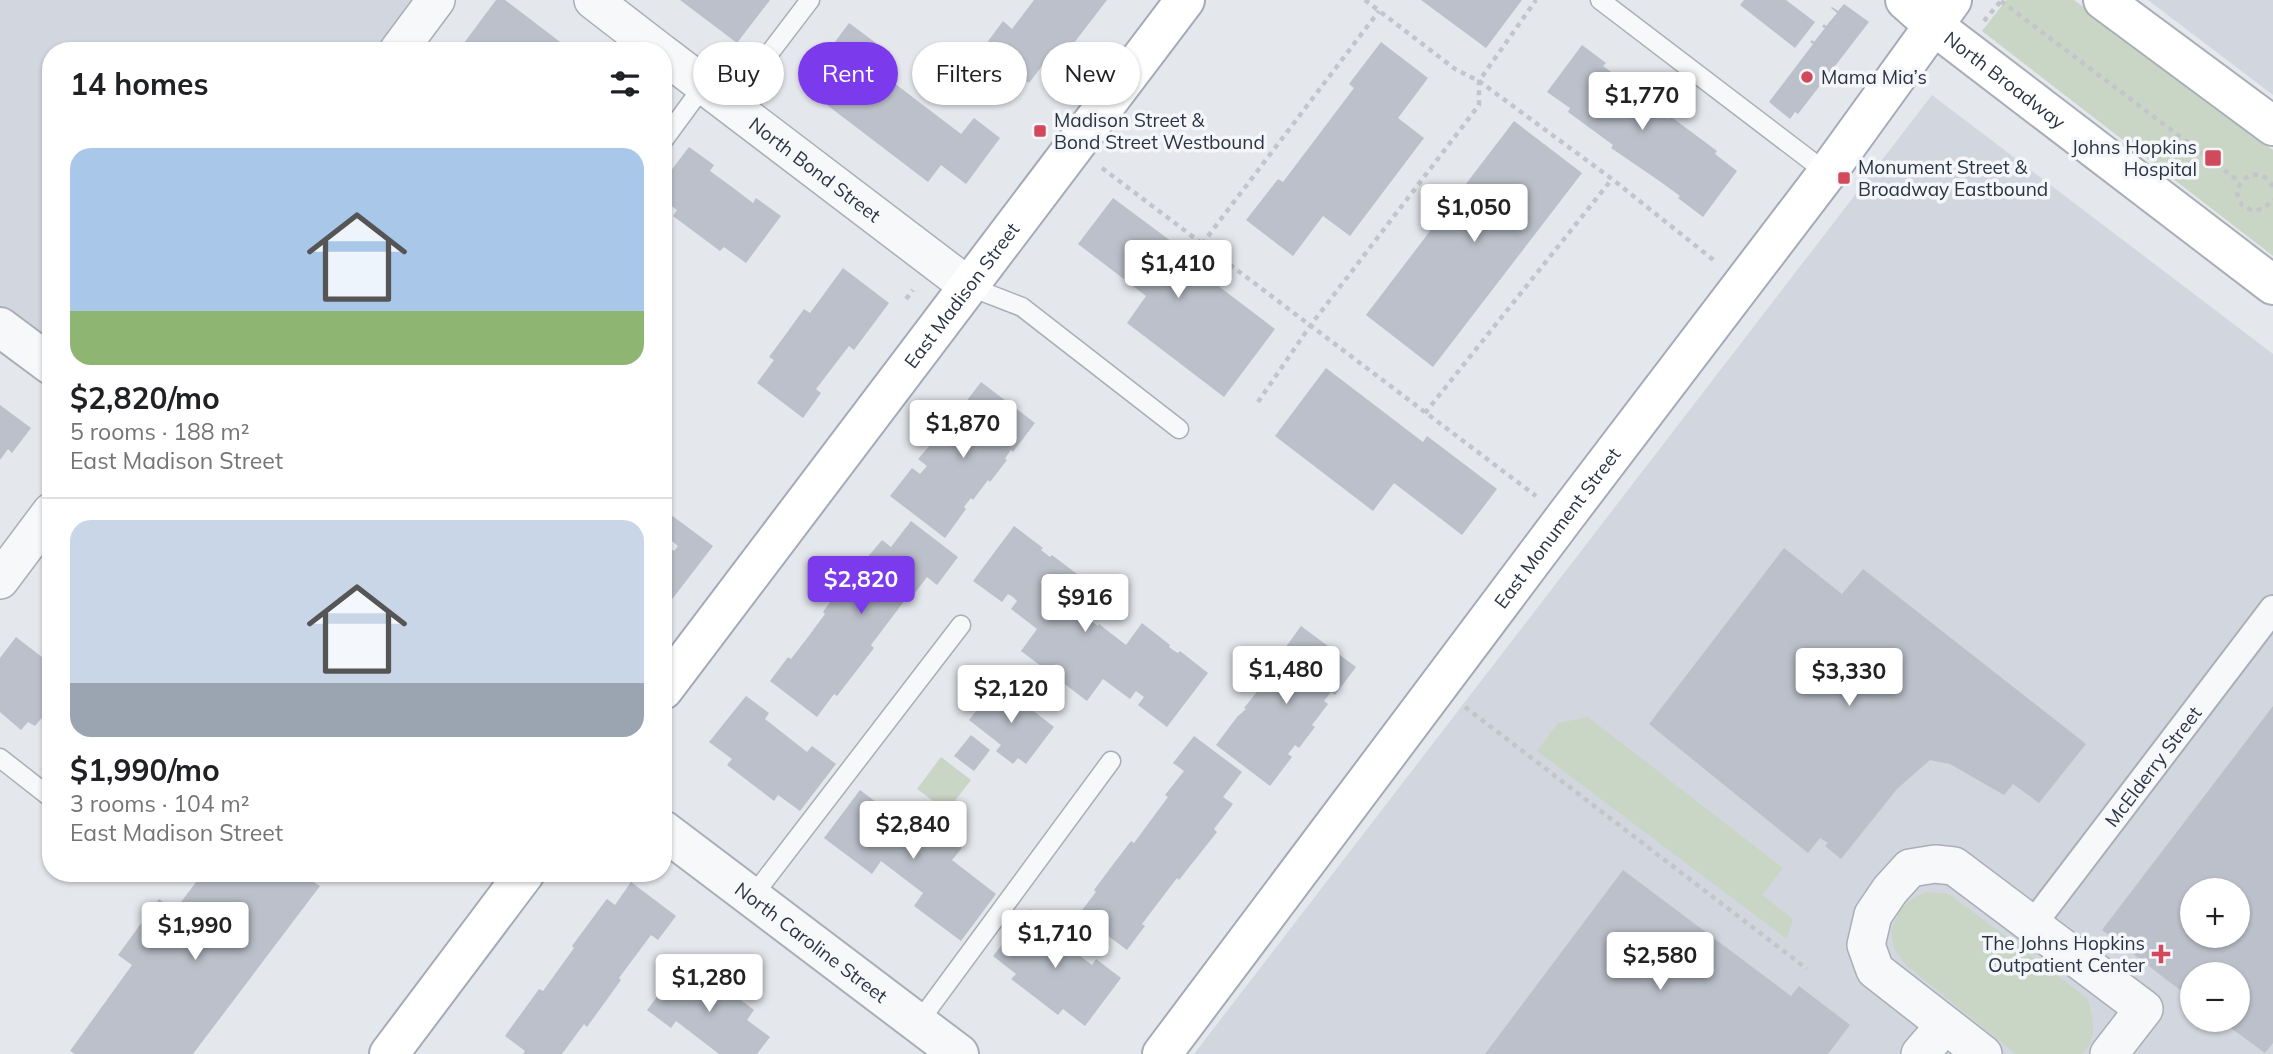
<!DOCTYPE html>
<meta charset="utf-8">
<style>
:root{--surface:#fff;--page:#f2f2f2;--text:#202124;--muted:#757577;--line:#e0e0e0;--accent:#7c3aed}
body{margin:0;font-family:Mulish,sans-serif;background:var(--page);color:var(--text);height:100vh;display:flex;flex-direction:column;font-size:26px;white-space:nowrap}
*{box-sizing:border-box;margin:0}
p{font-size:23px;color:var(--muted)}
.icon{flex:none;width:38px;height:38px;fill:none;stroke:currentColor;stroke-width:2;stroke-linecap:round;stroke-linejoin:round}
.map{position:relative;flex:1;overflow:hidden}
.sheet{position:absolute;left:42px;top:42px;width:630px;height:840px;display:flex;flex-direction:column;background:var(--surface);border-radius:28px;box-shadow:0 2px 5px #0004}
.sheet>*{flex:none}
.guide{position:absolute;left:693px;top:42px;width:665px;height:63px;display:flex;gap:14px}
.buttons{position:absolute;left:2180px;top:878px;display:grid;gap:14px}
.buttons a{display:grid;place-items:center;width:70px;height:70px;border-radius:50%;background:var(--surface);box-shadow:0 2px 5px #0004;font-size:35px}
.price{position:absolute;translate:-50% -60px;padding:0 16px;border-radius:7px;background:#fff;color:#222;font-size:23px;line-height:46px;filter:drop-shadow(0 2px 4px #0008)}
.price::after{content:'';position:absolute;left:50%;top:42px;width:21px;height:16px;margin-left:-10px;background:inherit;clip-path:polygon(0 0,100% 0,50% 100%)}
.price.selected{background:var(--accent);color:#fff}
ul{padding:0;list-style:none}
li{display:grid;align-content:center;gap:14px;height:371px;padding:0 28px}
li+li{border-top:2px solid var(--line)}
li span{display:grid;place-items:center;height:217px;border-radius:21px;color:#555}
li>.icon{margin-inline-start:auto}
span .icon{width:126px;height:126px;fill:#fffc;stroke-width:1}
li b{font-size:30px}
h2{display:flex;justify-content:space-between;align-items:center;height:84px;padding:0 28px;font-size:30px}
.chip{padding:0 24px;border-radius:32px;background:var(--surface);box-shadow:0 2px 5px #0004;font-size:24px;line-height:63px}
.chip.selected{background:var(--accent);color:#fff}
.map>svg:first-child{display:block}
.built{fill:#d2d6de;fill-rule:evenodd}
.green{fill:#c9d6c5}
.building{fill:#bbc0ca;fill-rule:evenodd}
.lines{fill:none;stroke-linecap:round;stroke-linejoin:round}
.service-casing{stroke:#a9aeb7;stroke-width:21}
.pedestrian-casing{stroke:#a9aeb7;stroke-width:30}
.minor-casing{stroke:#a9aeb7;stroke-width:40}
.tertiary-casing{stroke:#a9aeb7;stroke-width:42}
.secondary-casing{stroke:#a9aeb7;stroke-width:42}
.primary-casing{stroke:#a3abb8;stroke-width:42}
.path{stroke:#c2c5cb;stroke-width:4.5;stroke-dasharray:5 5;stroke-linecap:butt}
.service{stroke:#f7f8fa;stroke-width:18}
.pedestrian{stroke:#f7f8fa;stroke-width:26}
.minor{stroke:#f7f8fa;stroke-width:37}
.tertiary{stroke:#f7f8fa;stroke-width:38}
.secondary{stroke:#fff;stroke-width:38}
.primary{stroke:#fff;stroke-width:38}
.poi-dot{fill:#d1495b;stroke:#f4f6f9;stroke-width:2.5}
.labels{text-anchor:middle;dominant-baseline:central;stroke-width:7;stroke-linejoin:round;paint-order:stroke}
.poi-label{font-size:19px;fill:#2b3445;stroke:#f4f6f9;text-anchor:start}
.street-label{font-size:19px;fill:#2b3445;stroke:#f4f6f9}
</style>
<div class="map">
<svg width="2273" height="1054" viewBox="0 0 2273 1054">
<rect width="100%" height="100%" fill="#e4e7ec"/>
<g class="built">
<polygon points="0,0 431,0 393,51 51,51 51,367 0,328"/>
<polygon points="2148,0 2273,0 2273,95"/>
<path d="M1932,95L2273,354V1054H1194ZM2193,891H2238V936H2193ZM2193,975H2238V1020H2193Z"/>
</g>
<g class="green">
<polygon points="2006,0 2074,0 2273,150 2273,256 1982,31"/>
<polygon points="1588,717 1783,868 1762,895 1793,919 1787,939 1537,751 1558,723"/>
<polygon points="941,757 971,780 947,811 917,789"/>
<path d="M1925,892L1949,894L2087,998C2093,1015 2099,1041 2081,1054H2016L1907,966L1894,949L1891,931L1902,905Z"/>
</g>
<g class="building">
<polygon points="496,0 505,0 572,51 493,51 488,48 486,51 458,51"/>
<polygon points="680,0 770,0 737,43"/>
<polygon points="1034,0 1107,0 1057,65 1048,58 1029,83 983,48 1003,21 1012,29"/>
<polygon points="1421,0 1522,0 1486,48"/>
<polygon points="1744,0 1786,0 1815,22 1795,48 1740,5"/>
<polygon points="1844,4 1869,22 1798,114 1795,112 1790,119 1769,102 1813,44 1810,42 1812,40 1814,42 1825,28 1822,27 1824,24 1826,26 1837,13 1831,8 1832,7 1838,11"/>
<polygon points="849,23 876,43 864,60 961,134 974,118 1000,138 966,184 941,165 928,182 827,105 839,89 814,70"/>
<polygon points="1381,42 1428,78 1398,118 1424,138 1350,236 1323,216 1293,256 1246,220 1278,179 1283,182 1354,88 1349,84"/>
<polygon points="1582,45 1606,63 1603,66 1650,100 1647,103 1668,119 1670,116 1717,151 1715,154 1737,171 1703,217 1678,198 1680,196 1658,180 1611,148 1613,145 1568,112 1570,108 1547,92"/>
<polygon points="1514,121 1582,173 1433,367 1366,315"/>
<polygon points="689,147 714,165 710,171 732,187 753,203 756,198 781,216 746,263 724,247 720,251 673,216 677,210 663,200 663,181"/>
<polygon points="1113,198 1183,250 1179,256 1275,329 1224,397 1127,323 1146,296 1078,244"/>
<polygon points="843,268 889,303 854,350 849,346 816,389 821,393 803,418 757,383 774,360 769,357 786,334 804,309 810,313"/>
<polygon points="1326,368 1423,442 1427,436 1497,489 1462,535 1394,483 1373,511 1275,436"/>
<polygon points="981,382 1035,423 1013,452 1011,450 1008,454 1005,459 1007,460 990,482 988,480 973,500 971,498 967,503 964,507 966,509 945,538 890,496 912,468 920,474 927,466 918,459 953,419 961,426 968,417 959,411"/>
<polygon points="0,405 31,428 12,453 8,449 0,460"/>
<polygon points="663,509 713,546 663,611 663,543 674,551 678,546 663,534"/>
<polygon points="911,521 958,557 937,585 927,577 908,602 905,600 871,645 874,648 837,696 834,694 817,717 770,681 788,657 791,659 808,637 825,614 823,612 859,562 862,564 882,540 891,547"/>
<polygon points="1014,526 1043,548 1041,550 1050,557 1052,555 1081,577 1064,598 1091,618 1090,620 1098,626 1099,624 1126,645 1142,623 1170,645 1169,647 1173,650 1178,653 1180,651 1208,673 1167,727 1138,705 1144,697 1136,691 1130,699 1103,679 1087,701 1058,679 1064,670 1056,664 1049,672 1021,651 1037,629 1011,609 1017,601 1013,597 1008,594 1002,602 973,581"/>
<polygon points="1784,548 1842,594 1863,569 2086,744 2039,803 2013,784 2004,795 1950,764 1930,760 1897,789 1841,859 1825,846 1828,843 1820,838 1808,853 1649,724"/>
<polygon points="1301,626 1356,667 1335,695 1331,692 1324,701 1328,704 1312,725 1315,727 1299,748 1295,745 1288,754 1292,757 1270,786 1216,745 1237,717 1246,709 1244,708 1260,688 1256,685 1282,656 1280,655"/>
<polygon points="16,637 51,664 51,707 35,726 28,722 21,730 0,712 0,658"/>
<polygon points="998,683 1054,727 1026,764 1018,758 1013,764 996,751 1001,745 969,720"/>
<polygon points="746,696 769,713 765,719 807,752 812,746 836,764 800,811 778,795 774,801 727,765 732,759 709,742"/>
<path d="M2273,706V1043L2265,1053L2220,1020H2238V975H2193V1000L2102,930ZM2193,891H2238V936H2193Z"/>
<polygon points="971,735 990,750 974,771 954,756"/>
<polygon points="1194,736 1242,772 1223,797 1233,804 1214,829 1217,832 1179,880 1177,878 1142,924 1145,926 1127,950 1079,914 1096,892 1094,890 1112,866 1131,841 1134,843 1168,797 1165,795 1184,771 1173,763"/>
<polygon points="51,757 51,776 41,769"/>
<polygon points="860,790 905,824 914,812 962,848 952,860 996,894 961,941 914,906 923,893 881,861 872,874 824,838"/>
<polygon points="1623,870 1791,996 1799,986 1850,1025 1828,1054 1485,1054"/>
<polygon points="203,873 318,873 312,881 320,886 193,1054 75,1054 70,1051 132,965 118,955 159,899 175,910"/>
<polygon points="631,882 676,916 658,940 651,935 619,978 621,980 587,1027 584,1024 562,1054 523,1054 525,1051 505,1036 539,989 543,991 574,948 572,946 606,900 607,899 615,905"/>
<polygon points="1030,909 1054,928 1050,933 1092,965 1096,959 1121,978 1085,1026 1063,1009 1058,1015 1011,979 1016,974 993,956"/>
<polygon points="681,965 703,981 708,975 754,1010 747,1020 770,1037 757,1054 719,1054 676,1021 671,1028 647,1010"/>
</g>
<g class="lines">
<defs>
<g id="service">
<polyline points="1600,0 1827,173"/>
<polyline points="730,105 810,0"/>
<polyline points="663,141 704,85"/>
<polyline points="968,286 1022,307 1179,429"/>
<polyline points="0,758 51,798"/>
<polyline points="752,897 961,625"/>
<polyline points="918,1023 1111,761"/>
</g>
<g id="pedestrian">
<path id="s1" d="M2033,924L2273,609"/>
</g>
<g id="minor">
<polyline points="593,0 659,51"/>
<polyline points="398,51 436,0"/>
<path id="s2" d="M663,54L968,286"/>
<polyline points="0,580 51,512"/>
<polyline points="1920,1054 1945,1025"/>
<polyline points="1983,1054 1875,970 1866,945 1873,915 1890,890 1910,868 1935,864 1954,866 2144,1009 2109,1054"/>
</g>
<g id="tertiary">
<polyline points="0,327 51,365"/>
<path id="s3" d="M663,830L959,1054"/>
</g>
<g id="secondary">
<path id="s4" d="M1905,0L1933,25L2273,285"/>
<polyline points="2103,0 2273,126"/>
</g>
<g id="primary">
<path id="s5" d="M663,690L1185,0"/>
<polyline points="389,1054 525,873"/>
<path id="s6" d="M1162,1054L1565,517L1827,173L1952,0"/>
</g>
</defs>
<use href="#service" class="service-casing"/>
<use href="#pedestrian" class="pedestrian-casing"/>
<use href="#minor" class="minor-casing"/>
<use href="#tertiary" class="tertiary-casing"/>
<use href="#secondary" class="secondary-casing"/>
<use href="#primary" class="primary-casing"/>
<g class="path">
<polyline points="1365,0 1455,69 1479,81 1612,179 1716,262"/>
<polyline points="2001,1 2240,182"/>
<polyline points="1984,21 2001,1"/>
<polyline points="1102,168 1536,496"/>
<path d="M2273,187C2263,167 2239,173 2237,194L2242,205L2253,211L2265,208L2273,199"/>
<polyline points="1202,244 1379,11"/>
<polyline points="906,299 913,290"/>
<polyline points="1258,402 1310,326 1479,105 1479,81 1536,0"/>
<polyline points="1425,413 1612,179"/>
<polyline points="1465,707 1807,969"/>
</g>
<use href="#service" class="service"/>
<use href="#pedestrian" class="pedestrian"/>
<use href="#minor" class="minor"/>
<use href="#tertiary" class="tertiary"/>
<use href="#secondary" class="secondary"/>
<use href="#primary" class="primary"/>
</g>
<g class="poi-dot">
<circle cx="1807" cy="77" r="7"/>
<rect x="1033" y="124" width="14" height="14" rx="3.5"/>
<rect x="2204" y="149" width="18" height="18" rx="3.5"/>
<rect x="1837" y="171" width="14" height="14" rx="3.5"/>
<path d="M2157.5 943.5h7v7h7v7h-7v7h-7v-7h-7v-7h7z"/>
</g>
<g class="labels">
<g class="poi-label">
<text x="1821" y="77">Mama Mia’s</text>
<text x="1054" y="120">Madison Street &amp;<tspan x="1054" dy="22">Bond Street Westbound</tspan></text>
<text x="2197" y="147" text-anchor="end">Johns Hopkins<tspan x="2197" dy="22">Hospital</tspan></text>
<text x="1858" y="167">Monument Street &amp;<tspan x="1858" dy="22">Broadway Eastbound</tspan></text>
<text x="2145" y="943" text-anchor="end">The Johns Hopkins<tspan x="2145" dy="22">Outpatient Center</tspan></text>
</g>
<g class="street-label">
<text stroke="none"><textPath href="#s4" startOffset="128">North Broadway</textPath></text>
<text stroke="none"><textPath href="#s2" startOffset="191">North Bond Street</textPath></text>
<text stroke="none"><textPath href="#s5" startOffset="495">East Madison Street</textPath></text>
<text stroke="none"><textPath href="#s6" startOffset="658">East Monument Street</textPath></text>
<text stroke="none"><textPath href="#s1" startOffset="198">McElderry Street</textPath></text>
<text stroke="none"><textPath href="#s3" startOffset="186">North Caroline Street</textPath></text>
</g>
</g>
</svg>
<div class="buttons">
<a>+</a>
<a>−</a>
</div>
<b class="price" style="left:1642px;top:132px">$1,770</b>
<b class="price" style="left:1474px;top:244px">$1,050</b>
<b class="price" style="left:1178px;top:300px">$1,410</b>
<b class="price" style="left:963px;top:460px">$1,870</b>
<b class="price selected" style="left:861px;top:616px">$2,820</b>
<b class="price" style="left:1085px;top:634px">$916</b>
<b class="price" style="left:1286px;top:706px">$1,480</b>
<b class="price" style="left:1849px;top:708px">$3,330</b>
<b class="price" style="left:1011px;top:725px">$2,120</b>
<b class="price" style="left:913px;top:861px">$2,840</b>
<b class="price" style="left:195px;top:962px">$1,990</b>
<b class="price" style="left:1055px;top:970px">$1,710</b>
<b class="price" style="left:1660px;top:992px">$2,580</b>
<b class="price" style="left:709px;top:1014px">$1,280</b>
<div class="guide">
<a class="chip">Buy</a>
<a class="chip selected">Rent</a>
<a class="chip">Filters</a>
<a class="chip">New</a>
</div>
<section class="sheet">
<h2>14 homes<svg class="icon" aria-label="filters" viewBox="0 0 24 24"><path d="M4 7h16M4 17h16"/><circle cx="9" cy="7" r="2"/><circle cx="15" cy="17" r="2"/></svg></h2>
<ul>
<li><span style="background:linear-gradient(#a9c7e8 75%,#8fb573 0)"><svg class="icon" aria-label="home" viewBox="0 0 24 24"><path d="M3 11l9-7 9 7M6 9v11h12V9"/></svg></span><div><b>$2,820/mo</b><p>5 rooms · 188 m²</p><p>East Madison Street</p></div></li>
<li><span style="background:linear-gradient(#c9d6e8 75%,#9aa5b1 0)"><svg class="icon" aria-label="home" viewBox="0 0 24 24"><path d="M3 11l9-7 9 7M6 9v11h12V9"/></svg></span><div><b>$1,990/mo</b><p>3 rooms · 104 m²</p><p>East Madison Street</p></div></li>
</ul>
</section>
</div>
